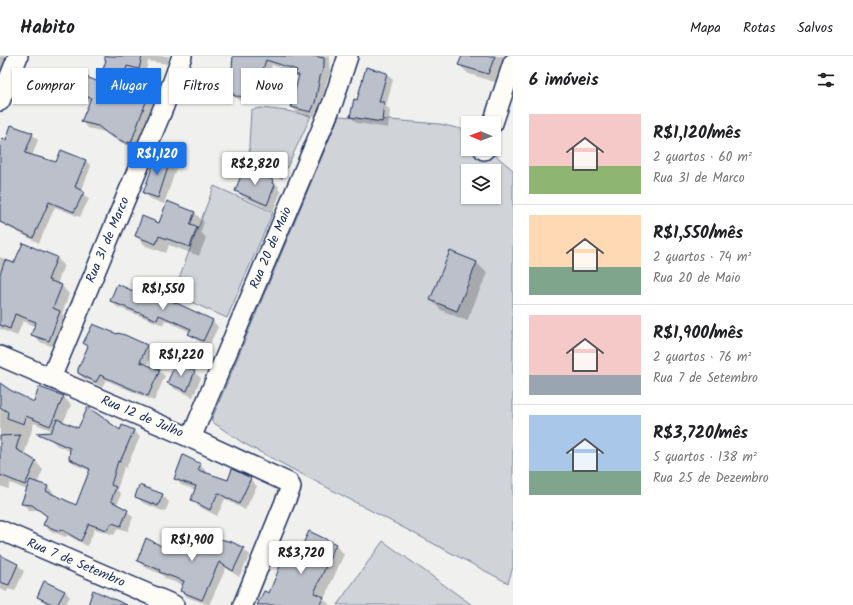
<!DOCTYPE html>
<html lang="pt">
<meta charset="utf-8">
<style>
:root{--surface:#fff;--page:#f2f2f2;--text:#202124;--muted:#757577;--line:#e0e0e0;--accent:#1a73e8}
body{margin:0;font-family:Kalam,sans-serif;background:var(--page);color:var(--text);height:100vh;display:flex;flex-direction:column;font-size:15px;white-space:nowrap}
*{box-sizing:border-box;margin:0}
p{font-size:13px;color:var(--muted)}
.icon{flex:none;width:22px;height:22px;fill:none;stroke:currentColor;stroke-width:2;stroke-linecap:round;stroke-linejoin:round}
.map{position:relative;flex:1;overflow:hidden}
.side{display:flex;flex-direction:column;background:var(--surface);width:340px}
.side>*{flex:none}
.top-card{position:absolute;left:12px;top:12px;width:380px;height:36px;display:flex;gap:8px}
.needle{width:26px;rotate:271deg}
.fabs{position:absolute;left:461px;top:60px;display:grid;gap:8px}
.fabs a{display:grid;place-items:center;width:40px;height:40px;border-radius:0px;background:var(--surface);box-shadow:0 1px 3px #0004;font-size:20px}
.price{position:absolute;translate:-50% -34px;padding:0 9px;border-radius:4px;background:#fff;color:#222;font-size:13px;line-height:26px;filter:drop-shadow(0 1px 2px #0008)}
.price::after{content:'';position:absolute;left:50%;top:24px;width:12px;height:9px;margin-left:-6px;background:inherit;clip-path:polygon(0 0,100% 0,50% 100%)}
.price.selected{background:var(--accent);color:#fff}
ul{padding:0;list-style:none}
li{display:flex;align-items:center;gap:12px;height:100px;padding:0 16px}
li+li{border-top:1px solid var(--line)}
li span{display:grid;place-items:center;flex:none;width:112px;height:80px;border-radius:0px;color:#555}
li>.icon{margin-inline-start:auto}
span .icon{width:48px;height:48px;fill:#fffc;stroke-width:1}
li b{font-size:17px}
h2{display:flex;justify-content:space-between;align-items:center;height:48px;padding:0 16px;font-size:17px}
.pill{padding:0 14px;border-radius:0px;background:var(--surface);box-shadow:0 1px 3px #0004;font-size:14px;line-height:36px}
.pill.selected{background:var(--accent);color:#fff}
header{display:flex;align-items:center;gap:24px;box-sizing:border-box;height:56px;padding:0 20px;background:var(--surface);border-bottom:1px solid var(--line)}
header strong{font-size:19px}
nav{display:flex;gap:22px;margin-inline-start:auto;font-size:14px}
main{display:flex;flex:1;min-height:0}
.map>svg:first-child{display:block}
.green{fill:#d0d3d8;stroke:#76819b;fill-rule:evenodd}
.shadow{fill:#0003;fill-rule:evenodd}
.building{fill:#bbc0ca;stroke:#1b2f5e}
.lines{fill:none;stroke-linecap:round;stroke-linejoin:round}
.minor-casing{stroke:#1b2f5e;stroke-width:22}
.minor{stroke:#fdfcf7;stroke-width:19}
.labels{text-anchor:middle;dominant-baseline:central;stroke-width:3.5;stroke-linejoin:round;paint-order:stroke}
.street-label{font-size:13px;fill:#1b2f5e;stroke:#fdfcf7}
</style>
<header>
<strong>Habito</strong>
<nav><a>Mapa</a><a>Rotas</a><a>Salvos</a></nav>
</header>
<main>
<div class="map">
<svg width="513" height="549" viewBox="0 0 513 549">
<rect width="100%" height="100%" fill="#f0f0ee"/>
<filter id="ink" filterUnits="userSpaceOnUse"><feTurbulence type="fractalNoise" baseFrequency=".025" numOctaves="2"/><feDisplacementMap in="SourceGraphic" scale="8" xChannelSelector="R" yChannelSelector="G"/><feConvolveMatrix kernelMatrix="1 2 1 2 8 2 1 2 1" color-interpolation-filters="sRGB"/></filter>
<g filter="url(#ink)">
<g class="green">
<polygon points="261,52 287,55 311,60 282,122 251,109 249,89 251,54"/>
<path d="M339,60L440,68L465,74L468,77V93H488L513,114V511L508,527L243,387L211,365ZM468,115H494V141H468Z"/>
<polygon points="214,130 273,156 227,262 173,238"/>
<polygon points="383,485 472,549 337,549"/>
</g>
<g class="shadow">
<polygon points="0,0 15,0 0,32"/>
<polygon points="108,0 169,0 167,8 148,5 145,19 133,15 126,39 145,43 159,29 166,36 161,51 153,49 137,92 135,91 134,93 116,84 105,76 88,72 82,66 90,46 84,45 77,38 99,27"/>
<polygon points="234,0 329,0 330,18 326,28 321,53 317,61 298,57 292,51 299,22 297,18 272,9 260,47 241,45 237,43 231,37"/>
<polygon points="463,0 508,0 498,27 469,18 459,9"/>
<polygon points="387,18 393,24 386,50 390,54 388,72 357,67 351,61 358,45"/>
<polygon points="32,78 38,84 32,100 57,107 85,104 91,110 81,136 89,143 80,161 55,151 39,187 0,167 0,92 6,85"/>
<polygon points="170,103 177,110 164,148 151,143 144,137"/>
<polygon points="273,124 279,131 278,133 281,136 273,155 243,141 236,135"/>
<polygon points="194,156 204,166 201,176 206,182 199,200 169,189 166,197 146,190 136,180 160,168"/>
<polygon points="451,196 477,207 487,217 467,265 441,254 431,244"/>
<polygon points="0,201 15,207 57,202 64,209 57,228 62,230 69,238 62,258 67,263 57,292 40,286 32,278 35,270 23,265 17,280 0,273"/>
<polygon points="111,245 158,246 212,264 218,271 209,290 196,284 190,278 190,276 165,264 163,269 117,251"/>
<polygon points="85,287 146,290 152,296 147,309 159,315 165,320 154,345 106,324 102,331 83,322 77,316 89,291"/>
<polygon points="194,316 201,322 193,341 175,333 168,327"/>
<path d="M0,329L9,335L34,347L39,332L64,341L71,349L63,367L79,373L120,375L123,370L134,375L140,381L126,412L124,411L117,434L121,438L117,449L127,455L133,461L128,475L118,472L114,479L95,473L87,490L67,479L66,481L50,475L44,469L47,461L39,454H29L23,448L27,434L10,427L8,433L0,430ZM34,367L53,375L50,382L56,389L70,395V403L76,409L90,415L76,450L53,439L54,437L48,431L37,428L43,414L36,406L24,399Z"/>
<polygon points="200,409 206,415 206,417 229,425 250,423 257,430 245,454 225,443 217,460 198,450 192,444 196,434 181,429 175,422"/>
<polygon points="162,439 169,446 165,456 143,447 137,441"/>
<polygon points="210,487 231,487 243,493 250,499 239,521 226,512 209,549 187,541 181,534 183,529 166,523 161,518 144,511 138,505 169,495 192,499"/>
<polygon points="335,489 344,498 324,543 330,549 259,549 270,538 295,509"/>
<polygon points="0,501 17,508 24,515 15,535 8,533 7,536 0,533"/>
<polygon points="65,535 70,541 65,549 47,549 47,548 38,541"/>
</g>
<g class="building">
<polygon points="105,0 142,0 139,13 127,10 119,36 147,43 131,87 128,86 128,88 108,78 98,70 81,66 91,42 76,38 84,20 99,26 106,4 105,4"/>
<polygon points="233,0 314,0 324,2 324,11 320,21 315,47 311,56 291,51 299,19 295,19 297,14 266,4 254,41 234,40 234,38 230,38"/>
<polygon points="462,0 495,0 488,18 458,9"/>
<polygon points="366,11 387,17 379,46 384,46 382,66 350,61 354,43 357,44"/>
<polygon points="145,25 160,29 154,45 142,42"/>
<polygon points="11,69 33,77 25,97 56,106 61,94 86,104 75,131 84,136 74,156 49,146 33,182 0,166 0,89 3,82 6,84"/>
<polygon points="157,98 171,102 158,142 143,137"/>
<polygon points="244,112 273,124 272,127 275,129 267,149 235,135"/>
<polygon points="167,145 195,156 190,169 197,171 190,191 159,180 156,188 135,180 142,160 159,167"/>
<polygon points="23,187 57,201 48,224 62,229 53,252 60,255 49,285 31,279 36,266 15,258 10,273 0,269 0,218 5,204 14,207"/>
<polygon points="450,195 477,206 457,255 430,244"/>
<polygon points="117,228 157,245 159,239 213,264 203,285 188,278 191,273 159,259 157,264 110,245"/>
<polygon points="93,268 117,278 118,277 125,279 147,289 140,306 160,314 148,340 100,319 96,326 78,317 78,313 88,290 83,287"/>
<polygon points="176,307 195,315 187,335 167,327"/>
<polygon points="0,327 10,334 34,346 39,331 64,340 50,370 26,360 24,368 7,362 8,356 0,351"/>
<polygon points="88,351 120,374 122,369 134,374 120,406 118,405 111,429 116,431 111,445 128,454 121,470 112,467 107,474 89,468 81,485 61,473 60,475 43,469 47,460 32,449 21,448 30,424 48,430 46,435 76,449 90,413 69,403 70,392 36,377 51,376 57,363 78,372"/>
<polygon points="20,379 16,393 36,405 25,429 0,419 0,380"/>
<polygon points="183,399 201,408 198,414 228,424 232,413 251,422 239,448 218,437 210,454 191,444 196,430 174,423"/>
<polygon points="139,429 163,438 158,450 135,441"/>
<polygon points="309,475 336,488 314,537 324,541 319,549 257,549 264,535 269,537 283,503 294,507"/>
<polygon points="199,481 210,486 212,481 232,486 244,492 233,515 219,506 202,544 180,535 184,525 159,516 160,514 137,505 146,482 169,494 171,488 191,497"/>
<polygon points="0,499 18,508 9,529 0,526"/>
<polygon points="44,525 65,535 57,549 54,549 37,541"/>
<polygon points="93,534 127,549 88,549"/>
</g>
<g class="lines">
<defs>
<g id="minor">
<polyline points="0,45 18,0"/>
<polyline points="493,67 513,7"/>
<polyline points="484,94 485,93"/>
<polyline points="0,300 191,382 289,427 291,431 243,549"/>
<polyline points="51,322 164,50 182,0"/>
<polyline points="191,382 333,46 348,0"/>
<polyline points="0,474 174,549"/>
</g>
</defs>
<use href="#minor" class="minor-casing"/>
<use href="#minor" class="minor"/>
</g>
</g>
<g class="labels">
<g class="street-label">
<text transform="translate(108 184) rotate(-67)">Rua 31 de Marco</text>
<text transform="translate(271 192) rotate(-67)">Rua 20 de Maio</text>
<text transform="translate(142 361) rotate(23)">Rua 12 de Julho</text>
<text transform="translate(76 507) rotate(23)">Rua 7 de Setembro</text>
</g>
</g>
</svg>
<div class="fabs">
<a><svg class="needle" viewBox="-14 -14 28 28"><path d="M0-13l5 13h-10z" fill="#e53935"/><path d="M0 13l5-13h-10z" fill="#757577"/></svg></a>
<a><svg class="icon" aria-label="layers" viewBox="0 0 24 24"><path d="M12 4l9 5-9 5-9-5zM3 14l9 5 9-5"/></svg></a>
</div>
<b class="price selected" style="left:157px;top:120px">R$1,120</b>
<b class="price" style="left:255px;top:130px">R$2,820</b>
<b class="price" style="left:163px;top:255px">R$1,550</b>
<b class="price" style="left:181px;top:321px">R$1,220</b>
<b class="price" style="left:192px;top:506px">R$1,900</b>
<b class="price" style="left:301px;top:519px">R$3,720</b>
<div class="top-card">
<a class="pill">Comprar</a>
<a class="pill selected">Alugar</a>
<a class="pill">Filtros</a>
<a class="pill">Novo</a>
</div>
</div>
<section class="side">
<h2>6 imóveis<svg class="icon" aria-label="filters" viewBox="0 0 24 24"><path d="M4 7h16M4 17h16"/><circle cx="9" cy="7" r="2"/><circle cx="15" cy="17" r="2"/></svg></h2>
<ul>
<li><span style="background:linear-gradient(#f6c9c9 65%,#8fb573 0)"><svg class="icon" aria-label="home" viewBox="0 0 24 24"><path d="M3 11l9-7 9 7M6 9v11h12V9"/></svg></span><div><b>R$1,120/mês</b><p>2 quartos · 60 m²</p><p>Rua 31 de Marco</p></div></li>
<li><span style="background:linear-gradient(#ffd9b3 65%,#7fa58c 0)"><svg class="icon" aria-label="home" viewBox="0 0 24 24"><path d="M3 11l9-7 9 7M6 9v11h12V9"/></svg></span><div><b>R$1,550/mês</b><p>2 quartos · 74 m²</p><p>Rua 20 de Maio</p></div></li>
<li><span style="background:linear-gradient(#f6c9c9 75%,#9aa5b1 0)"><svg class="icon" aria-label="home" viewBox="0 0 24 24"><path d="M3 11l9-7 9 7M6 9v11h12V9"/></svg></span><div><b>R$1,900/mês</b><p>2 quartos · 76 m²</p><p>Rua 7 de Setembro</p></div></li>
<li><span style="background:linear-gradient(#a9c7e8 70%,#7fa58c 0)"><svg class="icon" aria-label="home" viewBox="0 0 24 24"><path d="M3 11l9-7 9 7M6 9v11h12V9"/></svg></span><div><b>R$3,720/mês</b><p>5 quartos · 138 m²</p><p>Rua 25 de Dezembro</p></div></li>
</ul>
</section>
</main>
